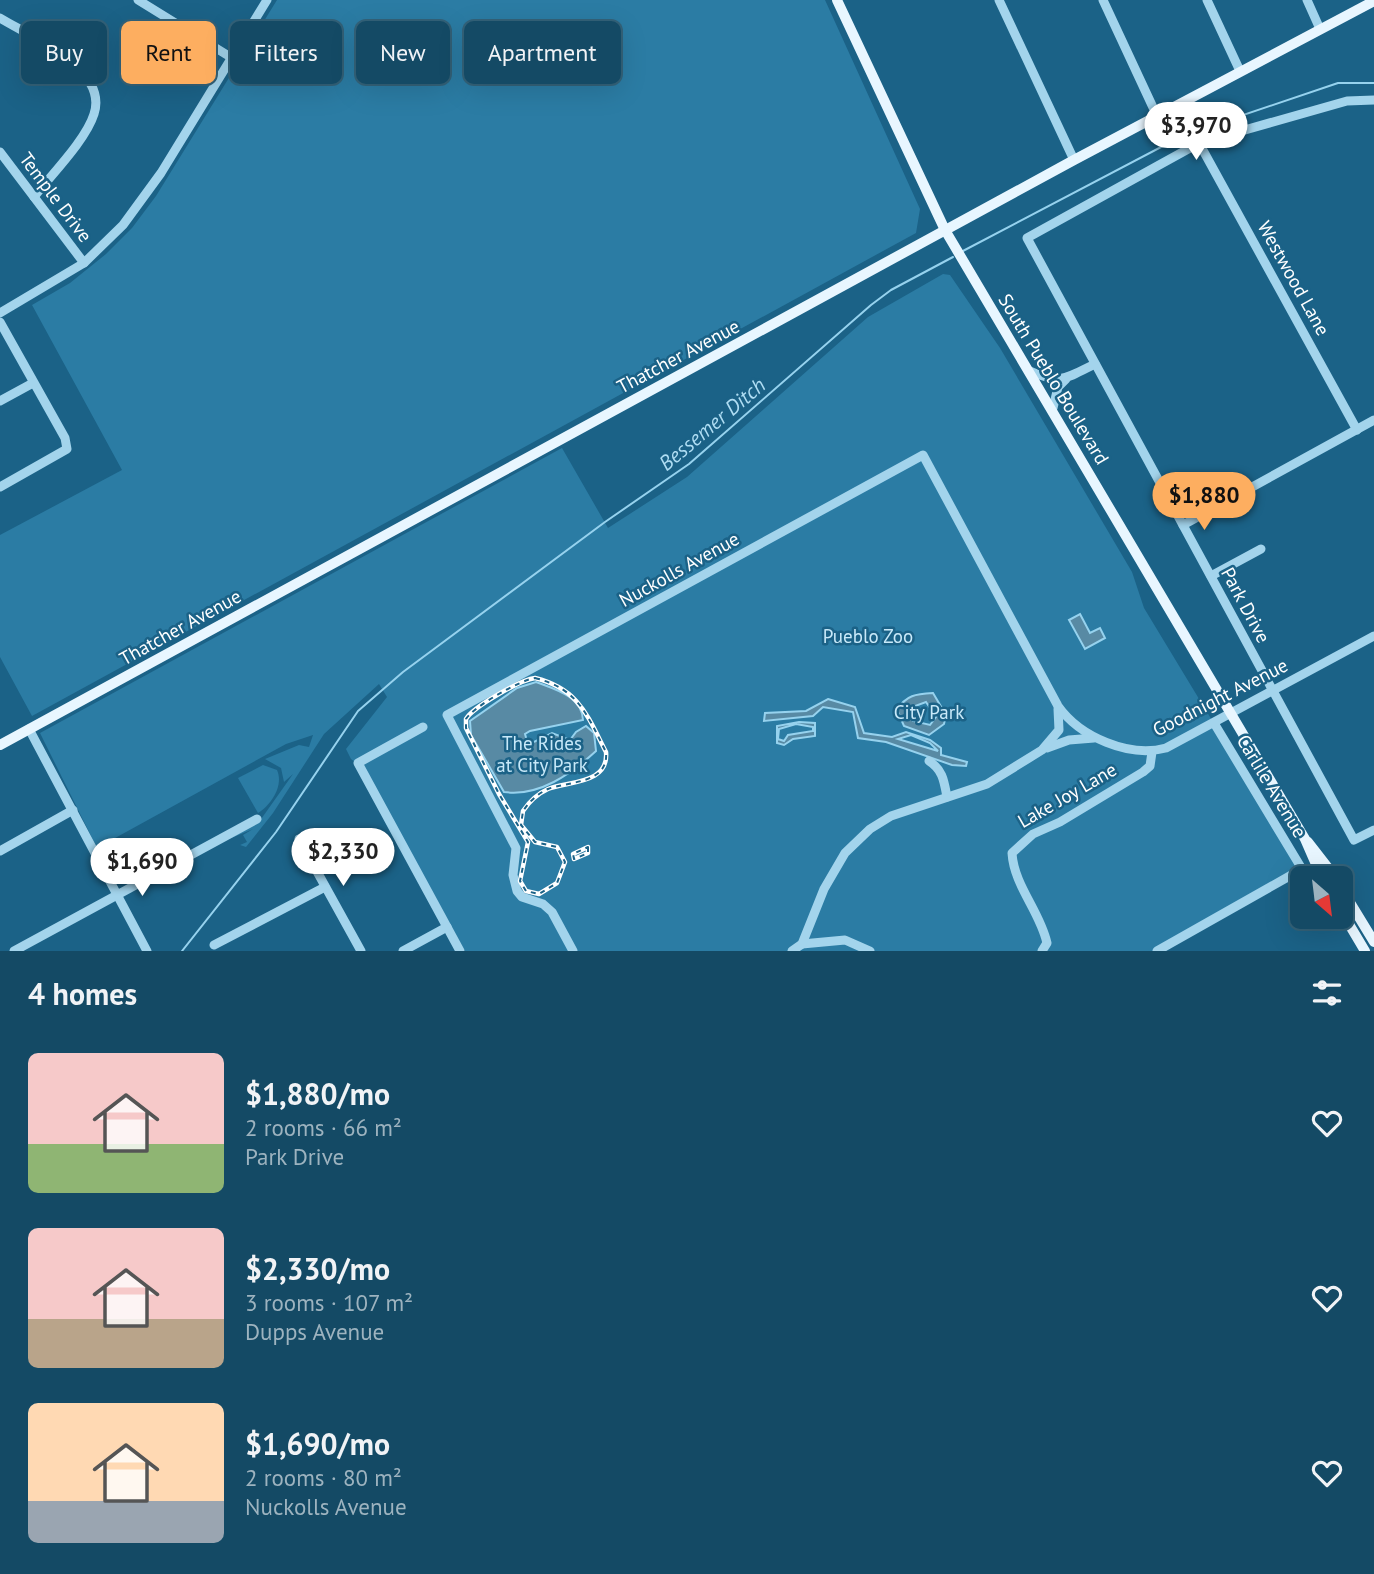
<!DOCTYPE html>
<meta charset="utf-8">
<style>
:root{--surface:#144a65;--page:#21546e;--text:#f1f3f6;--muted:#9db3bf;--line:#336279;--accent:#fdae60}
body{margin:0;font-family:"PT Sans",sans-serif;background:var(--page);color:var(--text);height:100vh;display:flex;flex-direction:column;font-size:26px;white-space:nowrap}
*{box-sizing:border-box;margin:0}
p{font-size:23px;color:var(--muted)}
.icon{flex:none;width:38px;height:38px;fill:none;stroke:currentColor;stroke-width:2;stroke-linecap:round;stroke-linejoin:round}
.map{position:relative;height:951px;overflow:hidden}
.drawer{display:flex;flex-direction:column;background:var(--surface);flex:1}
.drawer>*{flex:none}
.banner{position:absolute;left:21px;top:21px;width:700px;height:63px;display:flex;gap:14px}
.needle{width:46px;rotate:152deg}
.tools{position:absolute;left:1290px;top:866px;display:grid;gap:14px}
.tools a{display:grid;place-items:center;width:63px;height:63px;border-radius:10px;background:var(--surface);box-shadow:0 7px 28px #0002,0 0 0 2px var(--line);font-size:35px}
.price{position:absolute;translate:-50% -60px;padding:0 16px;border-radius:24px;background:#fff;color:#222;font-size:23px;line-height:46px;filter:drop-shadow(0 2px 4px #0008)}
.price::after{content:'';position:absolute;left:50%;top:42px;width:21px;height:16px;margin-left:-10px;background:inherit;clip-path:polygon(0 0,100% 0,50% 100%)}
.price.current{background:var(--accent);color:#111}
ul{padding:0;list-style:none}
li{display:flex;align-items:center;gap:21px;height:175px;padding:0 28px}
li span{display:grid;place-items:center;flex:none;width:196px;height:140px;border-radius:10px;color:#555}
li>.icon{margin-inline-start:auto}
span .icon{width:84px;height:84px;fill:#fffc;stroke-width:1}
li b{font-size:30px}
h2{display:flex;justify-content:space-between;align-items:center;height:84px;padding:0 28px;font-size:30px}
.pill{padding:0 24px;border-radius:10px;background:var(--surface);box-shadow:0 7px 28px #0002,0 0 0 2px var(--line);font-size:24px;line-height:63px}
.pill.current{background:var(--accent);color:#111}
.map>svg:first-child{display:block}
.green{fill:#2b7ca4}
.water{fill:#588aa4;stroke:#96d2ee;stroke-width:2;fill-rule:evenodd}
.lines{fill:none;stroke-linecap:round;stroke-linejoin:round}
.stream{stroke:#96d2ee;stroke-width:2}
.minor{stroke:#a3d4ec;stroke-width:9}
.major{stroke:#e8f6ff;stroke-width:10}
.rail-casing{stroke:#fff;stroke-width:4.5}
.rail{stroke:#1b6287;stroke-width:2;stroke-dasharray:5;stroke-linecap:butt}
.labels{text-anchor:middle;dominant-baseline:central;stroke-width:5;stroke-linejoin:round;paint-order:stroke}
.street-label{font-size:19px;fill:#fff;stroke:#1b6287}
.park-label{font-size:19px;fill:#c8e9f9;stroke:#1b6287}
.water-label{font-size:21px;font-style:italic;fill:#afddf3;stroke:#1b6287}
</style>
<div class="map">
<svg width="1374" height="951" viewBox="0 0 1374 951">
<rect width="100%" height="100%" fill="#1b6287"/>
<g class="green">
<polygon points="277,0 825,0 920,209 916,233 32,716 0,657 0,535 122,470 32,305 70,283 106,254 132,228 156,196"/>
<polygon points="943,274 950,275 1000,348 1132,572 1144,608 1302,869 1157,951 465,951 366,771 351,759 346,749 387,697 379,684 324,734 273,813 246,847 240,845 247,842 243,835 253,829 229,839 259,822 293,774 284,782 281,768 265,759 299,745 309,747 313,735 286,744 97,848 40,733 562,448 608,528 687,477 868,317"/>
<path d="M263,765L277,770C284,786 271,805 258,813L238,778Z"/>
</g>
<g class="water">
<polygon points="1080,614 1090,633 1100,628 1105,638 1085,649 1069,620"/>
<path d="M536,682C554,689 582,696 583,720L530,731L525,734L527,741L532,743L552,733L570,740L576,732L586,726L594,733L596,751C571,774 539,797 504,792L471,735L470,721L517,688Z"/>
<path d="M933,693L946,715L944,724L929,735L904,726L897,710C906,695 916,694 933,693ZM926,702L936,717L930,725L913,721L909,714L915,706Z"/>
<path d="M828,699L855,707L864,733L892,737L906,732L930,740L941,748V755L967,762L966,766L952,765L886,742L858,738L853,712L823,707L813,716L764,721L765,713L806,711ZM911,735L930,743L938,751L898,739Z"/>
<path d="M799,722L815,723V736L793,739L784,745L777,743V726ZM796,724L813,727V731L788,735L784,741L778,739L779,729Z"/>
</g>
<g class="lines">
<g class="stream">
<polyline points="961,252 1184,135 1338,83 1374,83"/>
<polyline points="182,951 276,832 358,711 403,672 605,522 689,464 871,305 891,290 953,257"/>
</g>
<g class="minor">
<polyline points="138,0 232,58"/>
<polyline points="999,0 1074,160"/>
<polyline points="1103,0 1157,116"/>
<polyline points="1207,0 1240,71"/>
<polyline points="1307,0 1320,29"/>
<path d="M0,18C31,37 109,69 94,114C86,140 51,175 34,197"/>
<polyline points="1374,100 1347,101 1199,143 1027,238 1354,840 1374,830"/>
<polyline points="1199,143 1357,430"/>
<polyline points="0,152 84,263"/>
<polyline points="0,313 84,263 123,225 161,173 267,0"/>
<polyline points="0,322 65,438 67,449 0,487"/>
<path d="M1030,371C1060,385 1067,378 1095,364"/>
<polyline points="0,401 33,383"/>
<polyline points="1053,408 1058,387 1066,379"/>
<polyline points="1183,525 1374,420"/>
<polyline points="1211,576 1261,549"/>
<polyline points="423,727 358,763 460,951"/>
<polyline points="29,729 147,951"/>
<polyline points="1047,748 1069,740 1094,738"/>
<path d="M929,761C943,770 944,781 947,797"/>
<polyline points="299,839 361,951"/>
<polyline points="0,851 73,810"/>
<polyline points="802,944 845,940 870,951"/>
<polyline points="214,945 325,887"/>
<polyline points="14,951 257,819"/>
<polyline points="403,951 447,927"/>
<path d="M573,951L552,912L543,904L522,897L517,891L513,875L516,848L447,715L923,455L1058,706C1080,737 1129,758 1166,748L1374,636"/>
<polyline points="792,951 802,944 824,889 845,853 870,829 891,816 987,784 1042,750 1059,730 1058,709"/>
<path d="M1042,951L1047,943C1040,911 1014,886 1012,853L1033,834L1060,822L1143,772L1150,766L1152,752"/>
<polyline points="1157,951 1302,869 1214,723"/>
</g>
<g class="major">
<polyline points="837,0 945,230 1305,839 1322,878"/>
<polyline points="0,745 1074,160 1374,1"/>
<polyline points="1308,842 1336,878"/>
<polyline points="1340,886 1374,942"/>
<polyline points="1340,909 1365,951"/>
</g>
<defs>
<g id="rail">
<path d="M535,678C579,689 587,715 606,752C609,784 569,781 548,789C537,794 529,802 523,811L521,825L535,842L557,847L565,862L557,883L539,894L526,891L520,881L528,842L499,794L466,728V719C473,707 520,680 535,678Z"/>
<polygon points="588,847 588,853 574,859 573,854"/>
</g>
</defs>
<use href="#rail" class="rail-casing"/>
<use href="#rail" class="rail"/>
</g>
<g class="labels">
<g class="street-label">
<text transform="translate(56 197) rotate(53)">Temple Drive</text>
<text transform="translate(1294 278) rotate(61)">Westwood Lane</text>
<text transform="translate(678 356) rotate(-28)">Thatcher Avenue</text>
<text transform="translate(1054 379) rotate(59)">South Pueblo Boulevard</text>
<text transform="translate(679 569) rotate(-29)">Nuckolls Avenue</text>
<text transform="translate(1246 605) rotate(62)">Park Drive</text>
<text transform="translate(180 627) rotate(-29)">Thatcher Avenue</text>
<text transform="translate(1220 697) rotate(-27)">Goodnight Avenue</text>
<text transform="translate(1272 786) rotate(59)">Carlile Avenue</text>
<text transform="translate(1067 795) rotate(-30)">Lake Joy Lane</text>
</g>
<g class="park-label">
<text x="868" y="636">Pueblo Zoo</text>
<text x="929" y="712">City Park</text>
<text x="542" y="743">The Rides<tspan x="542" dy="22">at City Park</tspan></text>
</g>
<g class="water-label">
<text transform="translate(712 424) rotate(-40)">Bessemer Ditch</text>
</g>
</g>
</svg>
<div class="tools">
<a><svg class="needle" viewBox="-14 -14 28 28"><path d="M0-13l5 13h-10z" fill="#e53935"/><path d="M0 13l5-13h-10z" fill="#9db3bf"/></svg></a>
</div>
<b class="price" style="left:1196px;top:162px">$3,970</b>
<b class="price current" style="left:1204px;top:532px">$1,880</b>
<b class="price" style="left:343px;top:888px">$2,330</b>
<b class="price" style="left:142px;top:898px">$1,690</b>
<div class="banner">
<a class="pill">Buy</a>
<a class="pill current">Rent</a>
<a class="pill">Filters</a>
<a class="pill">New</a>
<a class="pill">Apartment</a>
</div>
</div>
<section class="drawer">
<h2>4 homes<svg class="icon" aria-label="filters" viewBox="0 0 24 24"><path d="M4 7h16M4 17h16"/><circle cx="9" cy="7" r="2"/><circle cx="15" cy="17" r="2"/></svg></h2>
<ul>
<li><span style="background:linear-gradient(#f6c9c9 65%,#8fb573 0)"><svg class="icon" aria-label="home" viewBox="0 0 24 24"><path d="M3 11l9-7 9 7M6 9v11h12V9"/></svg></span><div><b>$1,880/mo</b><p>2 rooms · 66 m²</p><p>Park Drive</p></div><svg class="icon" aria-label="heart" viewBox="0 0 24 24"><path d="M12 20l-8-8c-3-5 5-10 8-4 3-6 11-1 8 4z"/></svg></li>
<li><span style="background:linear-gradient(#f6c9c9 65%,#b9a48a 0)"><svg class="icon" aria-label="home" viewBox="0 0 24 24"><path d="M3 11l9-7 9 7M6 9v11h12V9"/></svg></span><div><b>$2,330/mo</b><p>3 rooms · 107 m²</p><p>Dupps Avenue</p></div><svg class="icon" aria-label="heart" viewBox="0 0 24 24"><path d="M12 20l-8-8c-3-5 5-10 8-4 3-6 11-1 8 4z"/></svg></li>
<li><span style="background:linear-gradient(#ffd9b3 70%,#9aa5b1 0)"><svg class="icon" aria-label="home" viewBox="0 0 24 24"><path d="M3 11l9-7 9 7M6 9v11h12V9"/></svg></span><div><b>$1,690/mo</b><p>2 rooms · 80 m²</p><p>Nuckolls Avenue</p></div><svg class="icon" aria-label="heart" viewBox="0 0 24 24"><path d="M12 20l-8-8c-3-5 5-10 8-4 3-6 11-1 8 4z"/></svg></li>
</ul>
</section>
